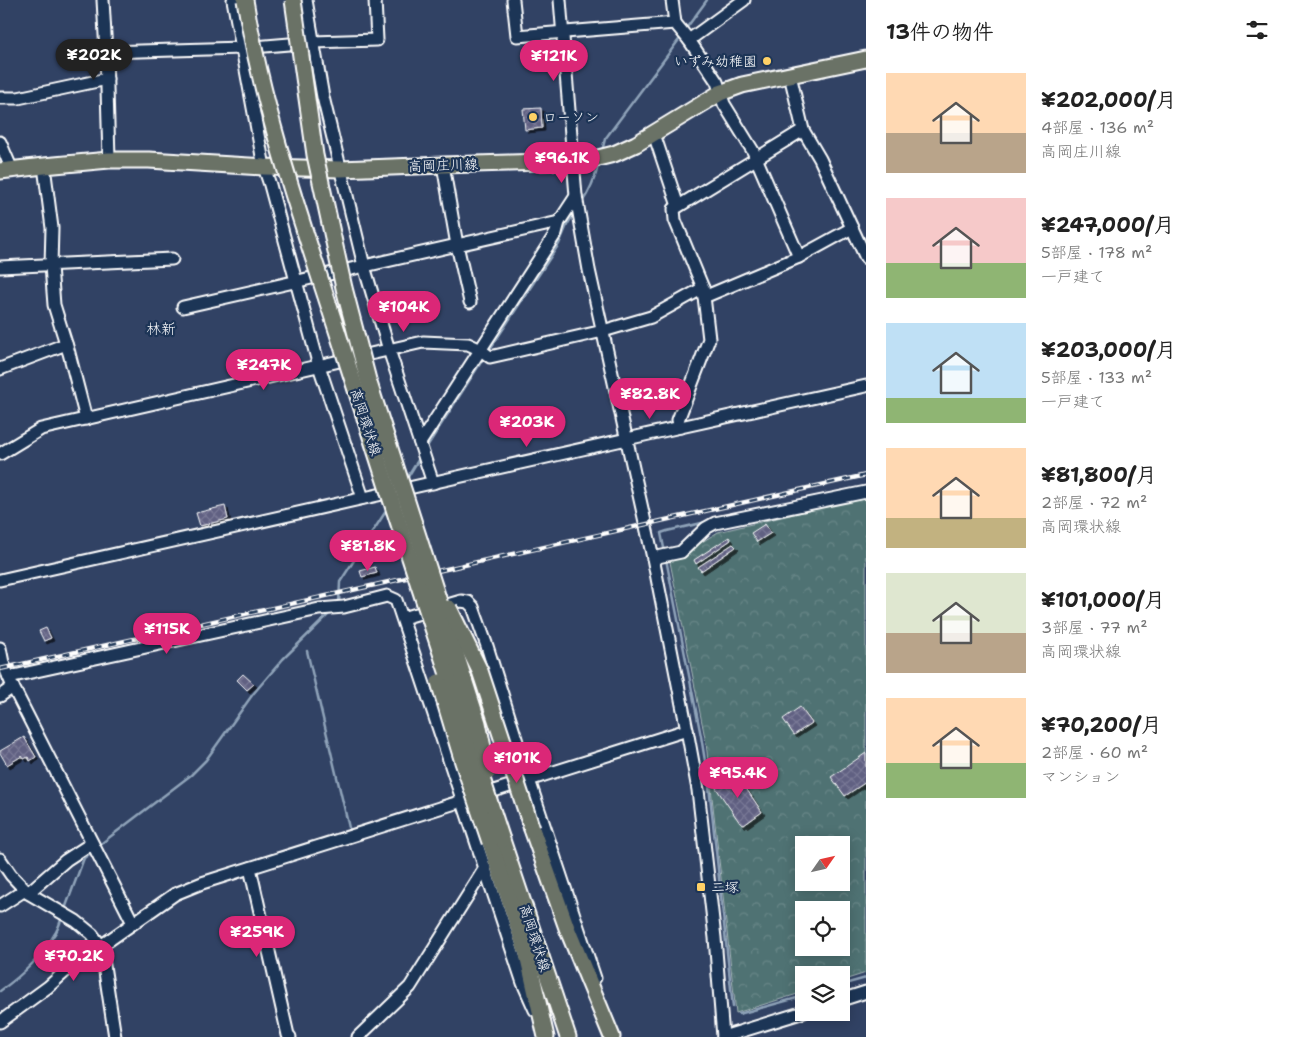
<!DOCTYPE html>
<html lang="ja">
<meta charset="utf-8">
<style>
:root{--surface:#fff;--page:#f2f2f2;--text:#222;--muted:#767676;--accent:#db2777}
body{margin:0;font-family:"Shantell Sans","Klee One",sans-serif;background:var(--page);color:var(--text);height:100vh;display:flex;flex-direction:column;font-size:19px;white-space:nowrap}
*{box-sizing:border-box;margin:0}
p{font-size:16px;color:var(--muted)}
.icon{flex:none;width:28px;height:28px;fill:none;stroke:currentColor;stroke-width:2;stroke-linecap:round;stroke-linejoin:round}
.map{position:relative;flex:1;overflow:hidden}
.panel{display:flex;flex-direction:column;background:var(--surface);width:425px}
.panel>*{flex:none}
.needle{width:32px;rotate:56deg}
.controls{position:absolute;left:795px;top:836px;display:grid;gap:10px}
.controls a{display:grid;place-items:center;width:55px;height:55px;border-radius:0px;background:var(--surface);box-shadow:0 2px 12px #0003;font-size:25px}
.price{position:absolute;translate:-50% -42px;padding:0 11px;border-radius:18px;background:var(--accent);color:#fff;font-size:16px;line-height:32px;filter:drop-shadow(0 1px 2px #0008)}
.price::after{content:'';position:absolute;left:50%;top:30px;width:15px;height:11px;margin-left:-8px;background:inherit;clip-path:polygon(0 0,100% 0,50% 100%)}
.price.on{background:#222;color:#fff}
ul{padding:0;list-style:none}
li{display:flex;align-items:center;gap:15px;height:125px;padding:0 20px}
li span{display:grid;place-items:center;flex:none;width:140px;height:100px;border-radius:0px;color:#555}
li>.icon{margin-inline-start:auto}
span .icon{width:60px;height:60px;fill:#fffc;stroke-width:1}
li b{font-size:21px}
h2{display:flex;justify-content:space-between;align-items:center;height:60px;padding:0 20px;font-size:21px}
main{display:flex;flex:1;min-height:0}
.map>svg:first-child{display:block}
.park{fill:url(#park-crowns);stroke:#a7b8b9;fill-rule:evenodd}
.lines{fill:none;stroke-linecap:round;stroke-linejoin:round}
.stream{stroke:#8fa3b9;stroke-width:2.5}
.building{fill:url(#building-cross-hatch);stroke:#fff;filter:url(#shadow)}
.minor-casing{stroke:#fff;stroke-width:15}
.major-casing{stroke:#fff;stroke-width:19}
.minor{stroke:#1d3557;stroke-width:11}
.major{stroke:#6a7266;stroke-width:15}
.rail-casing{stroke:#fff;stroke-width:4.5}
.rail{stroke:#1d3557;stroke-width:2.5;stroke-dasharray:8;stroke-linecap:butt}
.major-bridge-casing{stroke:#fff;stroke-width:19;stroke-linecap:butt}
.major-bridge{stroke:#6a7266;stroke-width:15}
.poi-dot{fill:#ffd166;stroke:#1d3557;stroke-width:2}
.labels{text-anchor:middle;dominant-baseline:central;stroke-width:4.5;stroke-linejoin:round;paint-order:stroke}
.poi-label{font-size:14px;fill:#fff;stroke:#1d3557;text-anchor:start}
.street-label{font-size:14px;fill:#fff;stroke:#1d3557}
.neighbourhood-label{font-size:15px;fill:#fff;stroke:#1d3557}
</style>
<main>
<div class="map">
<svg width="866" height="1037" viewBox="0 0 866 1037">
<defs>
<pattern id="park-crowns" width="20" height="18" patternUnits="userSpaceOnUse" patternTransform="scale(1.25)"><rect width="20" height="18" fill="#4f7273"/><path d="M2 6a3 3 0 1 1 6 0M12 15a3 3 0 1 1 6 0" fill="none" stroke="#698788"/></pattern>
<pattern id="building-cross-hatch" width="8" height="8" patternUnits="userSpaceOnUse" patternTransform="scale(1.25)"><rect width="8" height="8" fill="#606082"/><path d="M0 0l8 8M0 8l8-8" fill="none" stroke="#787895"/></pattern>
<filter id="shadow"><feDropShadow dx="3" dy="3" stdDeviation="0" flood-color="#0009"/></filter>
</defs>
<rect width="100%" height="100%" fill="#314264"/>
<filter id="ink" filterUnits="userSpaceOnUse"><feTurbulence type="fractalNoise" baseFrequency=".02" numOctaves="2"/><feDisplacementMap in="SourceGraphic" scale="10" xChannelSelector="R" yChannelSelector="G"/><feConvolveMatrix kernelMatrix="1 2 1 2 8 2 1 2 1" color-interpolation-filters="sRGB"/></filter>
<g filter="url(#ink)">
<path class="park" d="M866,497V973L841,981V975H804V992L736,1013L706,743L670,562L718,532ZM804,845H841V882H804ZM804,910H841V948H804Z"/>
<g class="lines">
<g class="stream">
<polyline points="685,30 707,0"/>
<polyline points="602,151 605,139 681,37"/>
<path d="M581,204C590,191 595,179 599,163"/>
<polyline points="488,352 559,244 567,225 575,212"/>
<polyline points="426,448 485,356"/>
<polyline points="406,480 420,457"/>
<polyline points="665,553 661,533 667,531 706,522"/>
<polyline points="666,559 701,736 709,786 733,1007"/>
<polyline points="339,603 340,582 388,508"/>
<polyline points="307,651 350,832"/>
<polyline points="98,846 191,775 206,760 253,694 283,659 330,613"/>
<polyline points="65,909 84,858 92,852"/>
<polyline points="841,985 866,978"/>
<path d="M0,991C21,976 41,958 54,935C58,930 60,923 62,917"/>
<polyline points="739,1014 804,996"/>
</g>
</g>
<g class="building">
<polygon points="541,108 542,128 525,130 523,109"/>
<polygon points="225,506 228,519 200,526 196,513"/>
<polygon points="765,524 771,533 757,542 751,533"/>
<polygon points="729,537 731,540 696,564 694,560"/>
<polygon points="733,544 736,547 701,571 698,567"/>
<polygon points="375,567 377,573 362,577 360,571"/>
<polygon points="46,628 51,638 44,641 39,631"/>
<polygon points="243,674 254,684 247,690 237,680"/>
<polygon points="800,707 812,723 794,735 783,719"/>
<polygon points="24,737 36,757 30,761 28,757 24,759 22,756 7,765 0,753 0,751"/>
<polygon points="866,753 866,782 845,796 831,777"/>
<polygon points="735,772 762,812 744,825 740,823 716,788 718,783"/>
</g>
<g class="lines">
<defs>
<g id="minor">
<polyline points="103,0 106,52 109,160"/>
<polyline points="233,0 264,167 270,185 319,366 363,498"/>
<polyline points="306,0 323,97 364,266 389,350 433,483"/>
<polyline points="513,0 517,36 675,23 672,0"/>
<polyline points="560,0 576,196 589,270 653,558 687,730 698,790 715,938 723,1037"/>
<polyline points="675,23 689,40 717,82 724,104 753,151 799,257 852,228"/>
<polyline points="689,40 744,0"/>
<polyline points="106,52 242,48 313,42 377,40 375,0"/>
<polyline points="790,75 803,130 820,159 866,258"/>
<polyline points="0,98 18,98 107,79"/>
<polyline points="654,134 678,206"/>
<polyline points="0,142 12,170"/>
<polyline points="443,165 457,245 470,302"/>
<polyline points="44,166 52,228 51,266 54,305 69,353 86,419"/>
<polyline points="0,267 172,259"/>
<polyline points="704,297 799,257"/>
<polyline points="183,307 559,222 576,196"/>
<polyline points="0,369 66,344"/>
<polyline points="680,427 678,420 709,339 703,288 675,220 674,209 803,130"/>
<polyline points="420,443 556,233 559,222"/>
<polyline points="0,454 41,429 423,342 468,344 481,350 490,357 603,331 651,317 703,288"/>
<polyline points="653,558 681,552 706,528 715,523 866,492"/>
<path d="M0,580C289,516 577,449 866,386"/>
<polyline points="403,618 461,601 468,602 473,607 487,646 529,780 595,978"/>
<polyline points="0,648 3,663 13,687 133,923"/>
<polyline points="9,677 319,609 344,607 387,596 396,600 523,983 535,1010"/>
<polyline points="0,696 13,687"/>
<polyline points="0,859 11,875 28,893 76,921 92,934 101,946 115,1037"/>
<polyline points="250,868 288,1035 290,1037"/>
<polyline points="28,893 66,860 92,843"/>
<polyline points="0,906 25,890"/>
<polyline points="841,1000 866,992"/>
<polyline points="0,1022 48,987 68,969 175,894 202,883 687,730"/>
<polyline points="358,1037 410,987 485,868"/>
<polyline points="723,1037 804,1012"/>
</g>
<g id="major">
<polyline points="0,171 44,166 109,160 149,160 264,167 340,169 443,165 574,161 590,160 614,154 636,144 720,93 742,85 866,59"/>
<polyline points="532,829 567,928 612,1037"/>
<polyline points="502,840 568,1037"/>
<polyline points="490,842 527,954 546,1037"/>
</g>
</defs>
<use href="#minor" class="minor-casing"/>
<use href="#major" class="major-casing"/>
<use href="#minor" class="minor"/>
<use href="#major" class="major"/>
<defs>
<polyline id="rail" points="0,669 866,475"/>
</defs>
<use href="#rail" class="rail-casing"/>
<use href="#rail" class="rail"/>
<defs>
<g id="major-bridge">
<path d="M245,0C264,116 304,228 340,340C393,507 447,673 502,840"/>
<polyline points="293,0 315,155 344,288 368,380 478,723 488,772"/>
<polyline points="449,608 480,671 532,829"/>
<polyline points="439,682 463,762 490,842"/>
</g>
</defs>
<use href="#major-bridge" class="major-bridge-casing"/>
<use href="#major-bridge" class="major-bridge"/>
</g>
</g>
<g class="poi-dot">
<circle cx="767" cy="61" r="5"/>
<circle cx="533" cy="117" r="5"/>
<rect x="696" y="882" width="10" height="10" rx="2.5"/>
</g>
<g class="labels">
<g class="poi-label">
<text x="757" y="61" text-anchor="end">いずみ幼稚園</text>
<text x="543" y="117">ローソン</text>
<text x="711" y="887">二塚</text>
</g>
<g class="street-label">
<text transform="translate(443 165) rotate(-2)">高岡庄川線</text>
<text transform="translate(366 422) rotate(72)">高岡環状線</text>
<text transform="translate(535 938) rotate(72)">高岡環状線</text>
</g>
<g class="neighbourhood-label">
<text x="161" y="329">林新</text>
</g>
</g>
</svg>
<div class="controls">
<a><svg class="needle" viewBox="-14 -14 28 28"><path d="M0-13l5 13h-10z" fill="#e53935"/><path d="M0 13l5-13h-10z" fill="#767676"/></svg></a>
<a><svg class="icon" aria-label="locate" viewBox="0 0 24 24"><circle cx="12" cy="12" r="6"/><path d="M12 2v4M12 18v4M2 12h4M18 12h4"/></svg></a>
<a><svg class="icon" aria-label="layers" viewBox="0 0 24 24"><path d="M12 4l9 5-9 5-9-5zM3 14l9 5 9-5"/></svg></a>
</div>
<b class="price on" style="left:94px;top:81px">¥202K</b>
<b class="price" style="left:554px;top:82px">¥121K</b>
<b class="price" style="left:562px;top:184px">¥96.1K</b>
<b class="price" style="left:404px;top:333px">¥104K</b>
<b class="price" style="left:264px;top:391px">¥247K</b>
<b class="price" style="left:650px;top:420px">¥82.8K</b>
<b class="price" style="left:527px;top:448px">¥203K</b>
<b class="price" style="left:368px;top:572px">¥81.8K</b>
<b class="price" style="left:167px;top:655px">¥115K</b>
<b class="price" style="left:517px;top:784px">¥101K</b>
<b class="price" style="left:738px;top:799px">¥95.4K</b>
<b class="price" style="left:257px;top:958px">¥259K</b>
<b class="price" style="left:74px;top:982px">¥70.2K</b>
</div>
<section class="panel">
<h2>13件の物件<svg class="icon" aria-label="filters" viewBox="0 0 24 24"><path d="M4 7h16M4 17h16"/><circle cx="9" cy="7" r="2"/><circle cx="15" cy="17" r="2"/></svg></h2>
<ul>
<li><span style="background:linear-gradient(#ffd9b3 60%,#b9a48a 0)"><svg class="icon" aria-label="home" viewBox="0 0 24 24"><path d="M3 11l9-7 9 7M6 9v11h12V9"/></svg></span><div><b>¥202,000/月</b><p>4部屋 · 136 m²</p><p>高岡庄川線</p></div></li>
<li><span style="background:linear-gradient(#f6c9c9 65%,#8fb573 0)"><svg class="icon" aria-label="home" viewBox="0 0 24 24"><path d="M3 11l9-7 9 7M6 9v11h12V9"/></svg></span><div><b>¥247,000/月</b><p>5部屋 · 178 m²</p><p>一戸建て</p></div></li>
<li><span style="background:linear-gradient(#bfe0f5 75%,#8fb573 0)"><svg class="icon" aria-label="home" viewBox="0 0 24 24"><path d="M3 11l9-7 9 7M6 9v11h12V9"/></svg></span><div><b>¥203,000/月</b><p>5部屋 · 133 m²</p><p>一戸建て</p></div></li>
<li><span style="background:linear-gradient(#ffd9b3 70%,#c2b280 0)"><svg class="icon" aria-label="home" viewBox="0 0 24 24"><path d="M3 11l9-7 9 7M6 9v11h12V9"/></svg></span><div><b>¥81,800/月</b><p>2部屋 · 72 m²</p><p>高岡環状線</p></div></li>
<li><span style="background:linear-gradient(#dfe7d0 60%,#b9a48a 0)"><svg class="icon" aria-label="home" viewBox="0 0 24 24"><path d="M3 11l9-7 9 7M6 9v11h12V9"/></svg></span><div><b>¥101,000/月</b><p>3部屋 · 77 m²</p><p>高岡環状線</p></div></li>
<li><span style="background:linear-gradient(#ffd9b3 65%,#8fb573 0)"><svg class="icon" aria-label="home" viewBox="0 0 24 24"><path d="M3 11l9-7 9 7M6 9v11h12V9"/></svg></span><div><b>¥70,200/月</b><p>2部屋 · 60 m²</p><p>マンション</p></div></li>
</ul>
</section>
</main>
